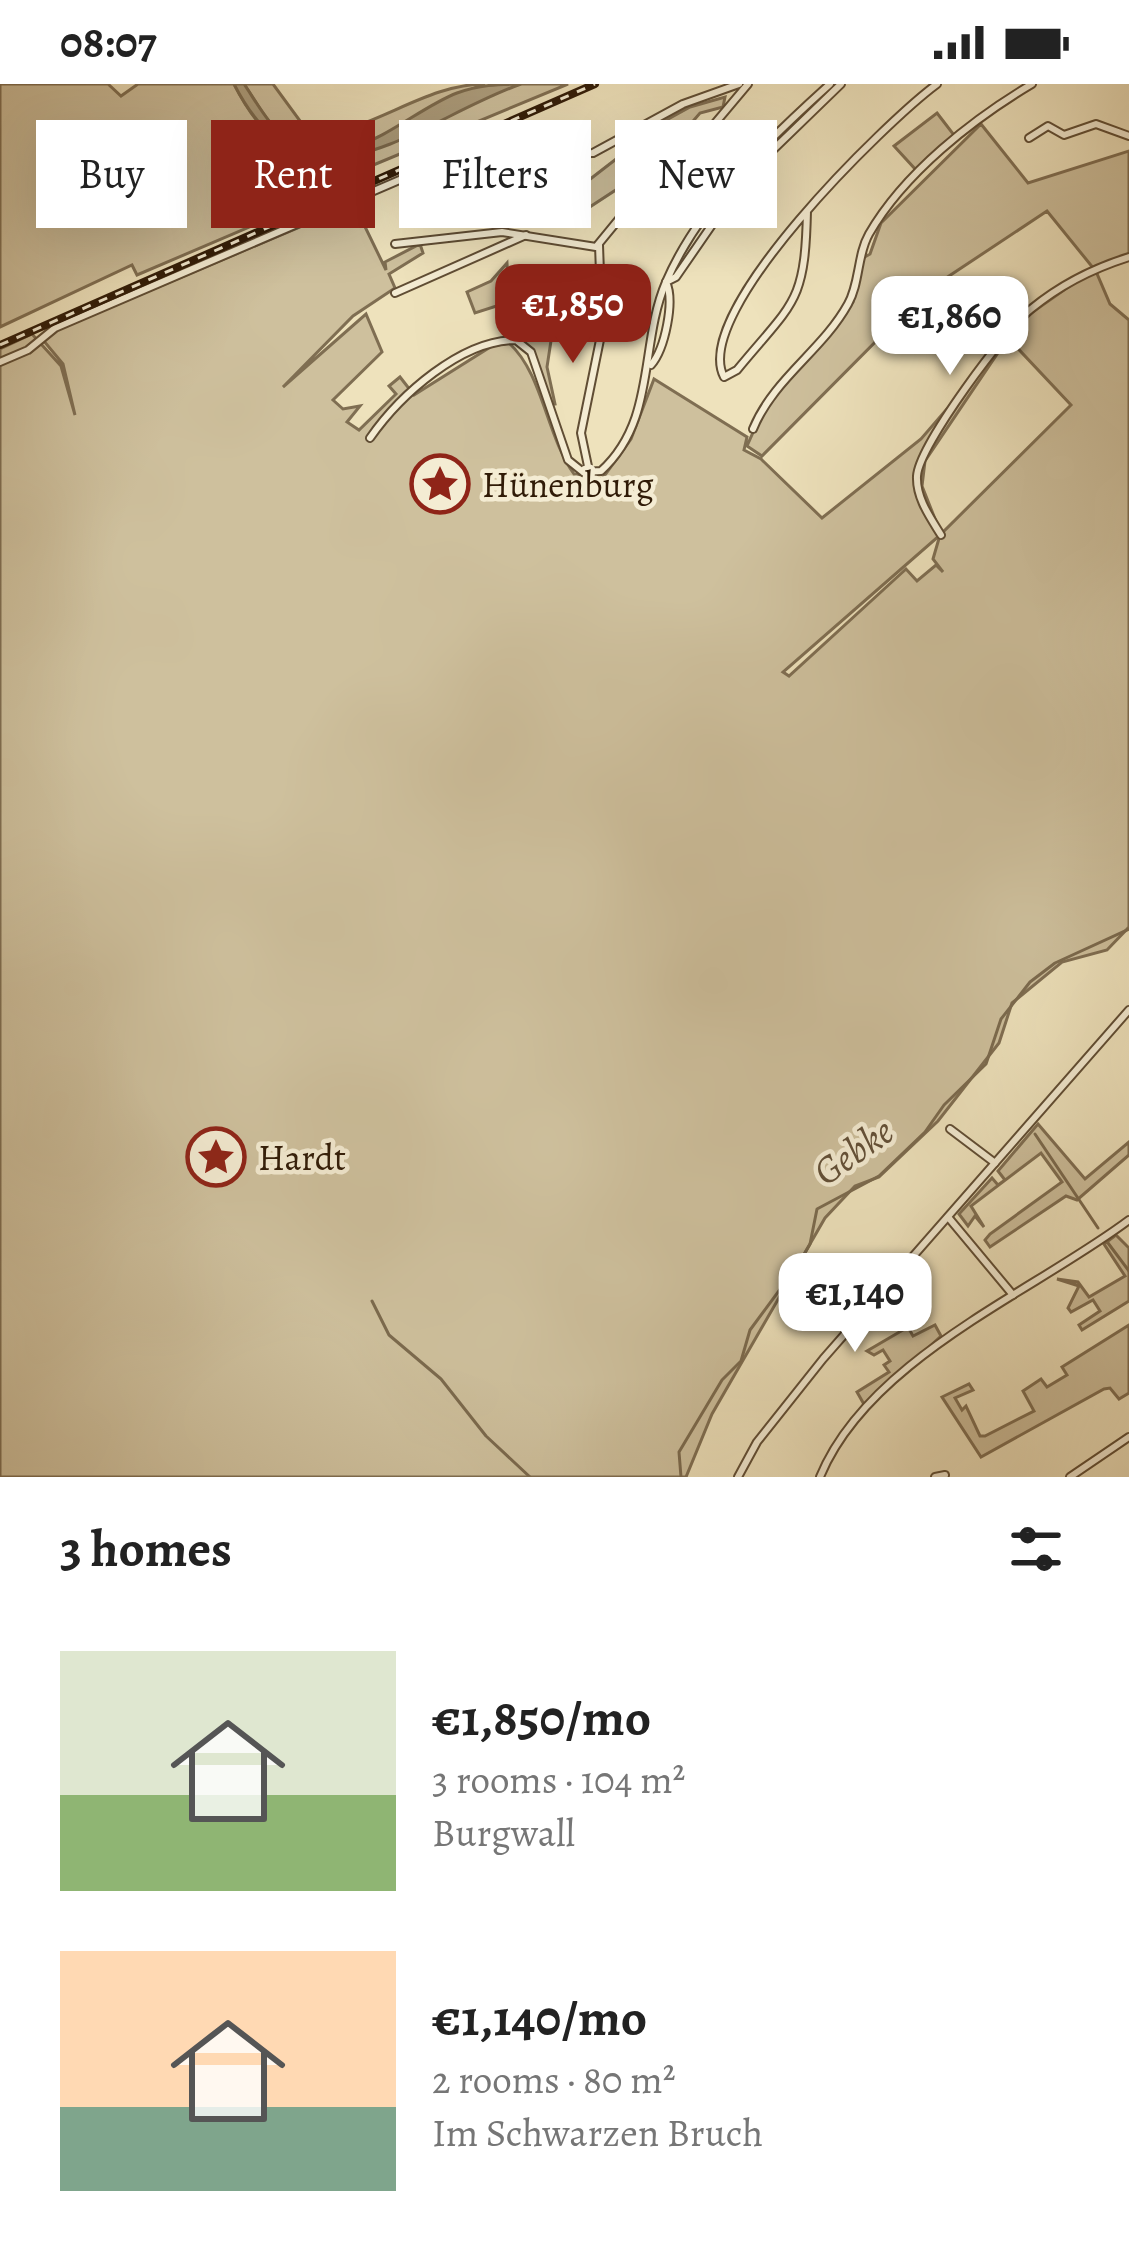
<!DOCTYPE html>
<meta charset="utf-8">
<style>
:root{--surface:#fff;--page:#f2f2f2;--text:#222;--muted:#767676;--accent:#8f2418}
body{margin:0;font-family:Alegreya,serif;background:var(--page);color:var(--text);height:100vh;display:flex;flex-direction:column;font-size:45px;white-space:nowrap}
*{box-sizing:border-box;margin:0}
p{font-size:39px;color:var(--muted)}
.icon{flex:none;width:66px;height:66px;fill:none;stroke:currentColor;stroke-width:2;stroke-linecap:round;stroke-linejoin:round}
.map{position:relative;height:1393px;overflow:hidden}
.drawer{display:flex;flex-direction:column;background:var(--surface);flex:1}
.drawer>*{flex:none}
.top-card{position:absolute;left:36px;top:36px;width:1059px;height:108px;display:flex;gap:24px}
.price{position:absolute;translate:-50% -102px;padding:0 27px;border-radius:24px;background:#fff;color:#222;font-size:39px;line-height:78px;filter:drop-shadow(0 3px 6px #0008)}
.price::after{content:'';position:absolute;left:50%;top:72px;width:36px;height:27px;margin-left:-18px;background:inherit;clip-path:polygon(0 0,100% 0,50% 100%)}
.price.active{background:var(--accent);color:#fff}
ul{padding:0;list-style:none}
li{display:flex;align-items:center;gap:36px;height:300px;padding:0 60px}
li span{display:grid;place-items:center;flex:none;width:336px;height:240px;border-radius:0px;color:#555}
li>.icon{margin-inline-start:auto}
span .icon{width:144px;height:144px;fill:#fffc;stroke-width:1}
li b{font-size:51px}
h2{display:flex;justify-content:space-between;align-items:center;height:144px;padding:0 60px;font-size:51px}
.pill{padding:0 42px;border-radius:0px;background:var(--surface);box-shadow:0 12px 48px #0002;font-size:42px;line-height:108px}
.pill.active{background:var(--accent);color:#fff}
.status{display:flex;justify-content:space-between;align-items:center;height:84px;padding:0 60px;background:var(--surface);direction:ltr}
.status svg{height:33px;fill:currentColor}
.map>svg:first-child{display:block}
.green{fill:#cec09d;stroke:#7f6e52;stroke-width:3;fill-rule:evenodd}
.water{fill:#ad9e7e;stroke:#7b6a4e;stroke-width:3}
.lines{fill:none;stroke-linecap:round;stroke-linejoin:round}
.stream{stroke:#7b6a4e;stroke-width:3}
.street-casing{stroke:#604d34;stroke-width:10}
.street{stroke:#f4ecd3;stroke-width:6}
.rail-casing{stroke:#301b07;stroke-width:8}
.rail{stroke:#f4ecd3;stroke-width:3;stroke-dasharray:9;stroke-linecap:butt}
.labels{text-anchor:middle;dominant-baseline:central;stroke-width:9;stroke-linejoin:round;paint-order:stroke}
.poi-label{font-size:36px;fill:#301b07;stroke:#f4ecd3;text-anchor:start}
.water-label{font-size:39px;font-style:italic;fill:#624f37;stroke:#f4ecd3}
</style>
<div class="status"><b>08:07</b><svg viewBox="0 0 49 12"><path d="M0 12V9h3v3zM5 12V6h3v6zM10 12V3h3v9zM15 12V0h3v12zM26 1h20v11H26zM47 4h2v5h-2z"/></svg></div>
<div class="map">
<svg width="1129" height="1393" viewBox="0 0 1129 1393">
<rect width="100%" height="100%" fill="#eee2bc"/>
<filter id="stains"><feTurbulence type="fractalNoise" baseFrequency=".00167" numOctaves="4"/><feColorMatrix values="0 0 0 0 .2 0 0 0 0 .09 0 0 0 0 .02 0 0 0 .5 -.17"/></filter>
<radialGradient id="worn" r=".72"><stop offset=".6" stop-color="#630" stop-opacity="0"/><stop offset="1" stop-color="#630" stop-opacity=".3"/></radialGradient>
<g class="green">
<path d="M0,0H108L121,12L138,0H234C315,159 413,18 521,0C536,0 553,0 568,0L359,87L277,113L315,107L317,114L137,191L132,181L0,243Z"/>
<path d="M244,0H273L311,52C373,48 424,0 485,0C431,17 351,91 292,58C271,47 257,19 244,0Z"/>
<polygon points="725,13 723,23 700,29 657,79 582,128 580,103 629,65 632,55 690,23"/>
<polygon points="937,29 954,51 917,87 894,62"/>
<path d="M981,40L1028,99L1129,67V170L1095,185L1110,220L1129,236V843L1107,866L1062,878L1012,919L999,959L938,1037L879,1093L855,1102L825,1134L712,1330L686,1393H0V265L32,250L61,282L75,331L63,280L43,256L54,247L354,120L386,186L385,178L420,160L423,169L389,190L395,204L353,232L283,303L366,230L382,268L333,316L343,325L360,322L347,338L359,346L396,310L389,302L400,293L414,311L492,262L509,259C543,290 546,351 574,390L602,395L631,355L654,295L747,353L744,366L761,375L822,434L921,355L1027,232L1094,185L1047,127L925,208L762,372L747,362L767,317L853,218L863,174L870,170L881,139ZM1008,254L1071,321L941,450L922,402L925,377ZM940,451L933,475L943,488L936,481L917,497L906,485L789,592L783,588Z"/>
<polygon points="507,179 508,199 533,204 556,224 547,283 555,320 548,321 533,266 511,249 509,218 475,229 467,208 491,197"/>
<polygon points="1038,1040 1085,1095 1129,1058 1129,1071 1077,1116 1066,1112 990,1163 985,1156 990,1150 1062,1098 1041,1069 971,1122 984,1143 975,1132 968,1142 959,1130 992,1094 998,1101 1005,1096 998,1087"/>
<polygon points="1116,1151 1129,1164 1129,1217 1082,1246 1079,1241 1100,1227 1093,1216 1071,1228 1068,1224 1079,1202 1057,1195 1078,1198 1089,1213 1125,1192 1104,1160"/>
<polygon points="935,1241 941,1252 865,1322 857,1308 889,1288 884,1281 890,1277 883,1266 874,1271 867,1267 908,1243 913,1252"/>
<polygon points="1129,1241 1129,1309 1119,1315 1110,1304 1104,1305 981,1373 942,1313 969,1300 973,1306 955,1314 962,1326 966,1322 980,1352 985,1352 1034,1327 1023,1307 1041,1295 1047,1303 1067,1291 1062,1283"/>
</g>
<path class="water" d="M234,0H244C257,19 271,46 292,58C350,92 407,28 457,9C479,1 498,0 521,0C416,37 308,145 234,0Z"/>
<g class="lines">
<g class="stream">
<polyline points="1035,1050 1098,1144"/>
<polyline points="1108,1159 1129,1187"/>
<polyline points="372,1217 389,1251 441,1295 486,1352 530,1393"/>
<polyline points="681,1393 679,1368 722,1296 741,1277 750,1246 798,1181 810,1160 817,1125 879,1092 925,1048 944,1021 986,980 1001,935 1030,898 1055,879 1129,845"/>
</g>
<defs>
<g id="street">
<polyline points="1029,54 1048,42 1064,51 1096,40 1129,52"/>
<path d="M807,127C805,220 794,217 737,286L724,293C690,228 887,37 937,0"/>
<polyline points="395,160 502,148 596,163 628,124 669,94 748,0"/>
<polyline points="395,209 526,151"/>
<polyline points="0,278 28,266 55,244 453,73 593,69 683,20 739,0"/>
<path d="M651,281C665,265 675,217 666,198L676,193L745,93L841,0"/>
<path d="M753,345C774,294 822,267 848,220C860,199 857,171 869,150C904,89 973,35 1032,0"/>
<path d="M370,354C400,311 461,256 516,256L531,268L568,376L583,388L601,387C657,336 639,261 666,198C699,121 769,55 830,0"/>
<polyline points="589,387 581,349 602,246 599,161"/>
<path d="M941,451C930,433 916,414 917,392C919,361 1006,245 1031,225C1060,201 1094,184 1129,173"/>
<polyline points="950,1045 995,1079"/>
<polyline points="948,1133 1013,1211"/>
<polyline points="738,1393 757,1358 823,1275 1129,926"/>
<path d="M820,1393C868,1275 1033,1208 1129,1136"/>
<polyline points="935,1393 945,1391"/>
<polyline points="1070,1393 1129,1353"/>
</g>
</defs>
<use href="#street" class="street-casing"/>
<use href="#street" class="street"/>
<defs>
<polyline id="rail" points="0,261 595,0"/>
</defs>
<use href="#rail" class="rail-casing"/>
<use href="#rail" class="rail"/>
</g>
<defs>
<symbol id="sight-ring" viewBox="-11 -11 22 22"><circle r="9.5" fill="#f4ecd3" stroke="#8f2418" stroke-width="1.5"/><path d="M0-6L1.8-2.2L6-1.7L2.9 1.2L3.7 5.4L0 3.3L-3.7 5.4L-2.9 1.2L-6-1.7L-1.8-2.2Z" fill="#8f2418"/></symbol>
</defs>
<g fill-rule="evenodd">
<use href="#sight-ring" x="407" y="367" width="66" height="66"/>
<use href="#sight-ring" x="183" y="1040" width="66" height="66"/>
</g>
<g class="labels">
<g class="poi-label">
<text x="482" y="400">Hünenburg</text>
<text x="258" y="1073">Hardt</text>
</g>
<g class="water-label">
<text transform="translate(853 1067) rotate(-35)">Gebke</text>
</g>
</g>
<rect width="100%" height="100%" filter="url(#stains)"/>
<rect width="100%" height="100%" fill="url(#worn)"/>
</svg>
<b class="price active" style="left:573px;top:282px">€1,850</b>
<b class="price" style="left:950px;top:294px">€1,860</b>
<b class="price" style="left:855px;top:1271px">€1,140</b>
<div class="top-card">
<a class="pill">Buy</a>
<a class="pill active">Rent</a>
<a class="pill">Filters</a>
<a class="pill">New</a>
</div>
</div>
<section class="drawer">
<h2>3 homes<svg class="icon" aria-label="filters" viewBox="0 0 24 24"><path d="M4 7h16M4 17h16"/><circle cx="9" cy="7" r="2"/><circle cx="15" cy="17" r="2"/></svg></h2>
<ul>
<li><span style="background:linear-gradient(#dfe7d0 60%,#8fb573 0)"><svg class="icon" aria-label="home" viewBox="0 0 24 24"><path d="M3 11l9-7 9 7M6 9v11h12V9"/></svg></span><div><b>€1,850/mo</b><p>3 rooms · 104 m²</p><p>Burgwall</p></div></li>
<li><span style="background:linear-gradient(#ffd9b3 65%,#7fa58c 0)"><svg class="icon" aria-label="home" viewBox="0 0 24 24"><path d="M3 11l9-7 9 7M6 9v11h12V9"/></svg></span><div><b>€1,140/mo</b><p>2 rooms · 80 m²</p><p>Im Schwarzen Bruch</p></div></li>
</ul>
</section>
